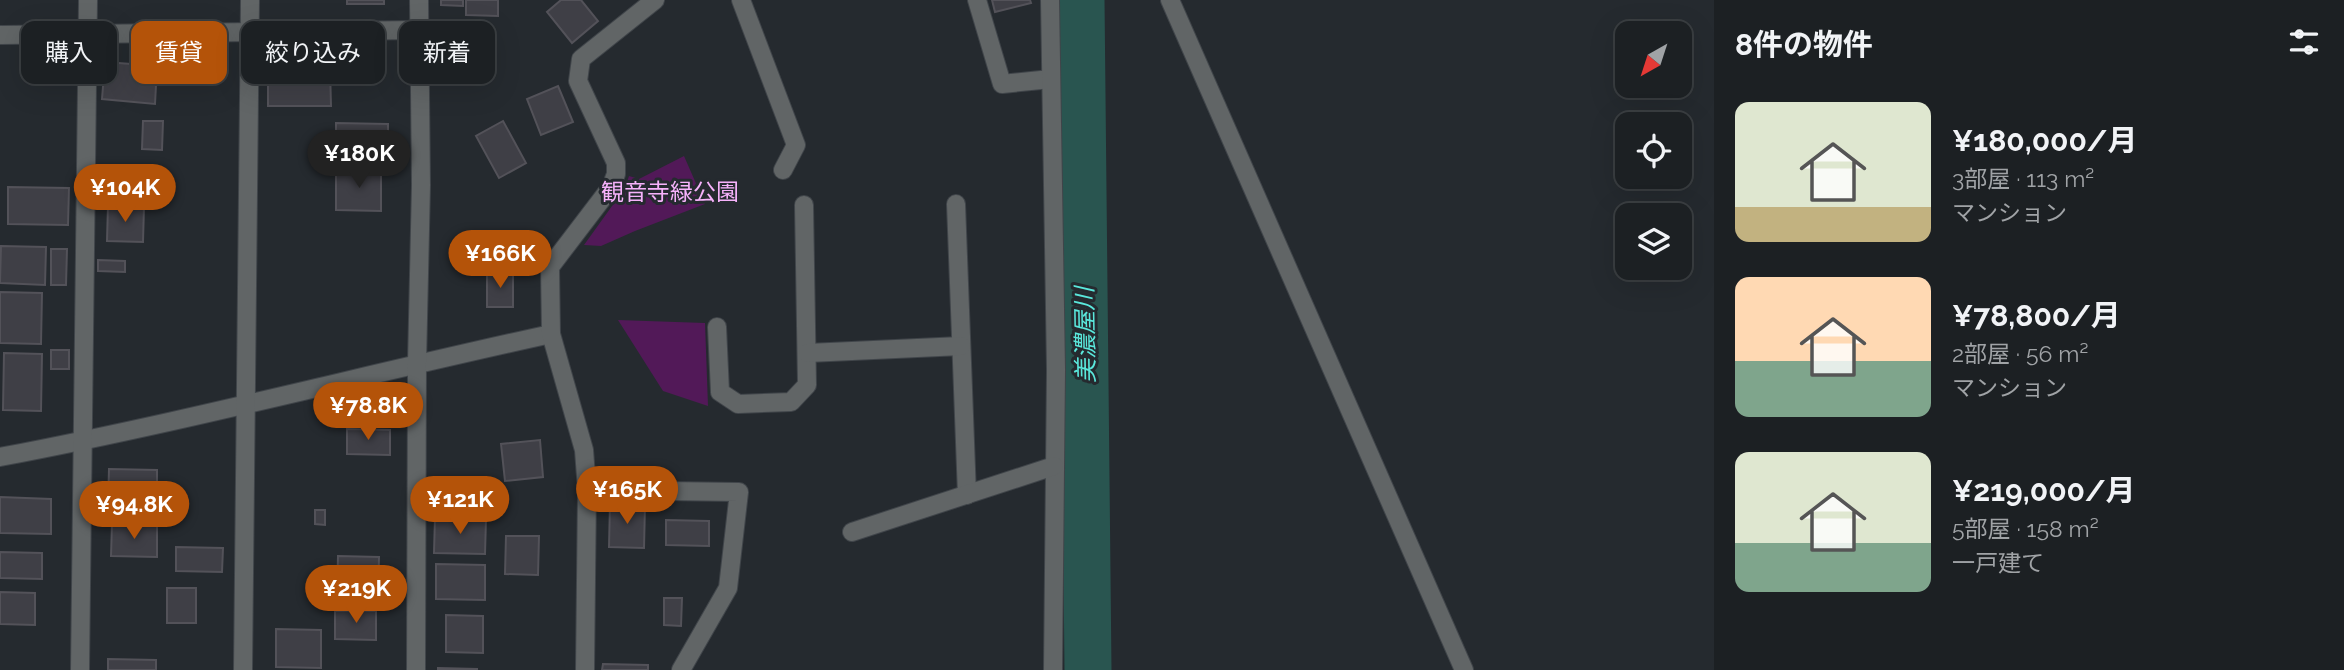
<!DOCTYPE html>
<html lang="ja">
<meta charset="utf-8">
<style>
:root{--surface:#1c2023;--page:#25282b;--text:#f1f3f6;--muted:#a0a3a6;--line:#3a3e41;--accent:#b45309}
body{margin:0;font-family:Raleway,"Noto Sans JP",sans-serif;background:var(--page);color:var(--text);height:100vh;display:flex;flex-direction:column;font-size:26px;white-space:nowrap}
*{box-sizing:border-box;margin:0}
p{font-size:23px;color:var(--muted)}
.icon{flex:none;width:38px;height:38px;fill:none;stroke:currentColor;stroke-width:2;stroke-linecap:round;stroke-linejoin:round}
.map{position:relative;flex:1;overflow:hidden}
.panel{display:flex;flex-direction:column;background:var(--surface);width:630px}
.panel>*{flex:none}
.guide{position:absolute;left:21px;top:21px;width:665px;height:63px;display:flex;gap:14px}
.needle{width:46px;rotate:219deg}
.buttons{position:absolute;left:1615px;top:21px;display:grid;gap:14px}
.buttons a{display:grid;place-items:center;width:77px;height:77px;border-radius:14px;background:var(--surface);box-shadow:0 7px 28px #0002,0 0 0 2px var(--line);font-size:35px}
.price{position:absolute;translate:-50% -60px;padding:0 16px;border-radius:24px;background:var(--accent);color:#fff;font-size:23px;line-height:46px;filter:drop-shadow(0 2px 4px #0008)}
.price::after{content:'';position:absolute;left:50%;top:42px;width:21px;height:16px;margin-left:-10px;background:inherit;clip-path:polygon(0 0,100% 0,50% 100%)}
.price.current{background:#222;color:#fff}
ul{padding:0;list-style:none}
li{display:flex;align-items:center;gap:21px;height:175px;padding:0 21px}
li span{display:grid;place-items:center;flex:none;width:196px;height:140px;border-radius:14px;color:#555}
li>.icon{margin-inline-start:auto}
span .icon{width:84px;height:84px;fill:#fffc;stroke-width:1}
li b{font-size:30px}
h2{display:flex;justify-content:space-between;align-items:center;height:84px;padding:0 21px;font-size:30px}
.tag{padding:0 24px;border-radius:14px;background:var(--surface);box-shadow:0 7px 28px #0002,0 0 0 2px var(--line);font-size:24px;line-height:63px}
.tag.current{background:var(--accent);color:#fff}
main{display:flex;flex:1;min-height:0}
.map>svg:first-child{display:block}
.green{fill:#521958}
.lines{fill:none;stroke-linecap:round;stroke-linejoin:round}
.river{stroke:#295550;stroke-width:47}
.building{fill:#3f3f46;stroke:#535259;stroke-width:2}
.minor-casing{stroke:#40454a;stroke-width:20}
.minor{stroke:#616566;stroke-width:18}
.labels{text-anchor:middle;dominant-baseline:central;stroke-width:6;stroke-linejoin:round;paint-order:stroke}
.park-label{font-size:23px;fill:#f6b2fb;stroke:#252a2f}
.water-label{font-size:24px;font-style:italic;fill:#5ae8dc;stroke:#252a2f}
</style>
<main>
<div class="map">
<svg width="1714" height="670" viewBox="0 0 1714 670">
<rect width="100%" height="100%" fill="#252a2f"/>
<g class="green">
<polygon points="684,156 705,204 635,231 601,246 584,245 625,188 629,176 639,179"/>
<polygon points="618,320 705,323 708,406 663,391"/>
</g>
<g class="lines">
<polyline class="river" points="1081,0 1088,670"/>
</g>
<g class="building">
<rect x="347" y="0" width="37" height="4"/>
<polygon points="441,0 463,0 463,6 441,5"/>
<polygon points="466,0 498,0 498,16 466,15"/>
<polygon points="561,0 581,0 598,21 572,43 547,12"/>
<polygon points="992,0 1030,0 1031,3 995,12"/>
<polygon points="105,62 157,66 155,104 102,99"/>
<polygon points="268,67 330,68 331,106 268,106"/>
<polygon points="558,86 573,122 541,135 527,99"/>
<polygon points="143,121 163,121 162,150 142,149"/>
<polygon points="503,121 526,163 499,178 476,136"/>
<polygon points="336,123 388,124 388,162 336,162"/>
<polygon points="336,168 381,169 381,211 336,210"/>
<polygon points="8,187 69,188 68,225 8,224"/>
<polygon points="108,205 144,206 143,242 107,241"/>
<polygon points="1,246 46,247 45,285 0,283"/>
<polygon points="51,249 67,249 66,285 51,285"/>
<polygon points="98,260 125,261 125,272 98,271"/>
<rect x="487" y="273" width="26" height="34"/>
<polygon points="0,292 42,293 41,344 0,343"/>
<rect x="51" y="350" width="18" height="19"/>
<polygon points="4,353 42,354 41,411 3,410"/>
<polygon points="347,429 390,430 390,455 347,454"/>
<polygon points="540,440 543,477 505,481 501,444"/>
<polygon points="109,469 157,470 157,506 108,506"/>
<polygon points="0,497 51,499 51,534 0,533"/>
<polygon points="610,503 645,504 644,548 609,547"/>
<polygon points="315,510 325,510 325,525 315,524"/>
<polygon points="435,517 486,518 485,554 434,553"/>
<polygon points="666,520 709,521 709,546 666,545"/>
<polygon points="112,524 157,525 157,557 111,556"/>
<polygon points="506,536 539,536 538,575 505,574"/>
<polygon points="176,547 223,548 222,572 176,571"/>
<polygon points="0,552 42,553 42,579 0,578"/>
<polygon points="338,556 379,557 378,597 337,596"/>
<polygon points="436,564 485,565 485,600 436,599"/>
<rect x="167" y="588" width="29" height="35"/>
<polygon points="0,592 35,593 35,625 0,624"/>
<polygon points="664,598 682,598 681,626 664,625"/>
<polygon points="335,611 376,611 376,640 335,639"/>
<polygon points="446,615 483,616 483,653 446,652"/>
<polygon points="276,629 321,630 321,668 276,667"/>
<polygon points="108,659 156,660 156,670 108,670"/>
<polygon points="603,664 648,665 648,670 602,670"/>
<polygon points="438,668 477,669 477,670 438,670"/>
</g>
<g class="lines">
<defs>
<g id="minor">
<polyline points="741,0 796,145 783,170"/>
<polyline points="977,0 1002,84 1051,79"/>
<polyline points="1050,0 1056,370 1053,670"/>
<polyline points="1170,0 1464,670"/>
<polyline points="0,35 419,30"/>
<polyline points="956,204 967,495"/>
<polyline points="717,327 720,392 738,404 791,402 807,385 804,205"/>
<polyline points="808,353 961,346"/>
<path d="M0,457C185,422 367,374 551,334"/>
<polyline points="587,490 739,492 728,588 681,670"/>
<polyline points="852,532 1054,466"/>
<polyline points="80,670 88,0"/>
<polyline points="243,670 250,0"/>
<polyline points="416,670 417,363 421,185 419,0"/>
<polyline points="585,670 587,490 584,450 551,334 550,267 611,187 616,174 616,163 578,81 581,59 655,0"/>
</g>
</defs>
<use href="#minor" class="minor-casing"/>
<use href="#minor" class="minor"/>
</g>
<g class="labels">
<g class="park-label">
<text x="670" y="191">観音寺緑公園</text>
</g>
<g class="water-label">
<text transform="translate(1085 335) rotate(-91)">美濃屋川</text>
</g>
</g>
</svg>
<div class="buttons">
<a><svg class="needle" viewBox="-14 -14 28 28"><path d="M0-13l5 13h-10z" fill="#e53935"/><path d="M0 13l5-13h-10z" fill="#a0a3a6"/></svg></a>
<a><svg class="icon" aria-label="locate" viewBox="0 0 24 24"><circle cx="12" cy="12" r="6"/><path d="M12 2v4M12 18v4M2 12h4M18 12h4"/></svg></a>
<a><svg class="icon" aria-label="layers" viewBox="0 0 24 24"><path d="M12 4l9 5-9 5-9-5zM3 14l9 5 9-5"/></svg></a>
</div>
<b class="price current" style="left:359px;top:190px">¥180K</b>
<b class="price" style="left:125px;top:224px">¥104K</b>
<b class="price" style="left:500px;top:290px">¥166K</b>
<b class="price" style="left:368px;top:442px">¥78.8K</b>
<b class="price" style="left:627px;top:526px">¥165K</b>
<b class="price" style="left:460px;top:536px">¥121K</b>
<b class="price" style="left:134px;top:541px">¥94.8K</b>
<b class="price" style="left:356px;top:625px">¥219K</b>
<div class="guide">
<a class="tag">購入</a>
<a class="tag current">賃貸</a>
<a class="tag">絞り込み</a>
<a class="tag">新着</a>
</div>
</div>
<section class="panel">
<h2>8件の物件<svg class="icon" aria-label="filters" viewBox="0 0 24 24"><path d="M4 7h16M4 17h16"/><circle cx="9" cy="7" r="2"/><circle cx="15" cy="17" r="2"/></svg></h2>
<ul>
<li><span style="background:linear-gradient(#dfe7d0 75%,#c2b280 0)"><svg class="icon" aria-label="home" viewBox="0 0 24 24"><path d="M3 11l9-7 9 7M6 9v11h12V9"/></svg></span><div><b>¥180,000/月</b><p>3部屋 · 113 m²</p><p>マンション</p></div></li>
<li><span style="background:linear-gradient(#ffd9b3 60%,#7fa58c 0)"><svg class="icon" aria-label="home" viewBox="0 0 24 24"><path d="M3 11l9-7 9 7M6 9v11h12V9"/></svg></span><div><b>¥78,800/月</b><p>2部屋 · 56 m²</p><p>マンション</p></div></li>
<li><span style="background:linear-gradient(#dfe7d0 65%,#7fa58c 0)"><svg class="icon" aria-label="home" viewBox="0 0 24 24"><path d="M3 11l9-7 9 7M6 9v11h12V9"/></svg></span><div><b>¥219,000/月</b><p>5部屋 · 158 m²</p><p>一戸建て</p></div></li>
</ul>
</section>
</main>
